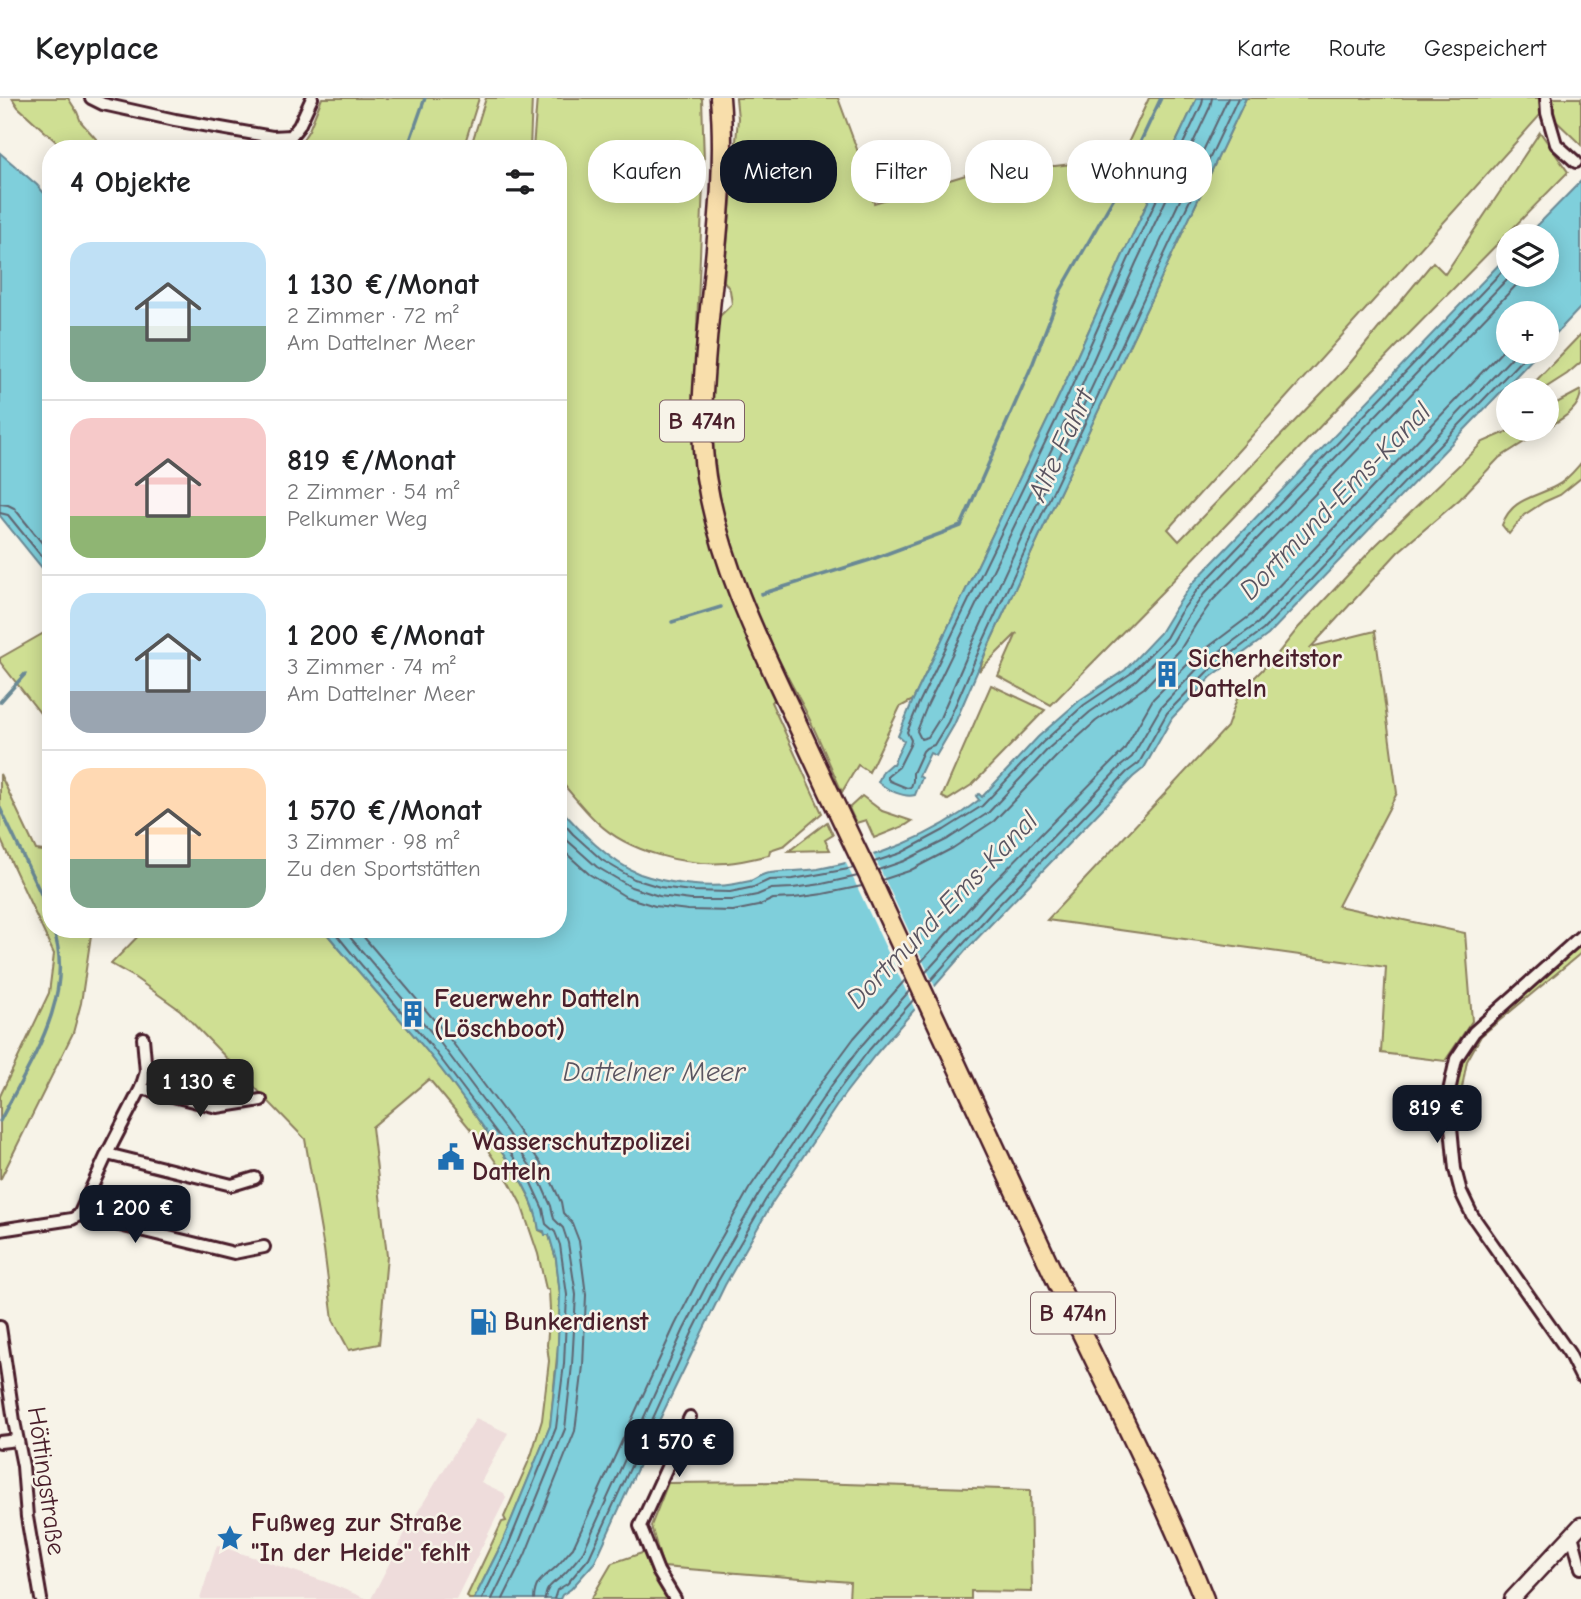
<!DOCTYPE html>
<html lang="de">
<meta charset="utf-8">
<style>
:root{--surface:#fff;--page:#f6f6f6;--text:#202124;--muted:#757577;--line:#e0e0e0;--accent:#111827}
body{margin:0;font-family:"Comic Neue",sans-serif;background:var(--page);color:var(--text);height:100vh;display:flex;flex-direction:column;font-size:26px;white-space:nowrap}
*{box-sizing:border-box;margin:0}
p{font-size:23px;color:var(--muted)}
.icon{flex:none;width:38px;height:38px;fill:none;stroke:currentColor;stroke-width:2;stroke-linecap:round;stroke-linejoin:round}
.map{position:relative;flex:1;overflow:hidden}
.details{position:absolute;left:42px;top:42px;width:525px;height:798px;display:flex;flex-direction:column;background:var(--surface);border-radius:28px;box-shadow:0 4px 18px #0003}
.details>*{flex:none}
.banner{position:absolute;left:588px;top:42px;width:665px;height:63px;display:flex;gap:14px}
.fabs{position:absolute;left:1496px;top:126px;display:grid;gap:14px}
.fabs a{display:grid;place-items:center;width:63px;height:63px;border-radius:50%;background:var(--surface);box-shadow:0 4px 18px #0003;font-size:35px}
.price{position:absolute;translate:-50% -60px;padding:0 16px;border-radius:14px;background:var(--accent);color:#fff;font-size:23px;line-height:46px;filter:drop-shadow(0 2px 4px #0008)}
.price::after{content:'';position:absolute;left:50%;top:42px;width:21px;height:16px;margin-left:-10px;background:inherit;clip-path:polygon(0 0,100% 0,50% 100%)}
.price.active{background:#222;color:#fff}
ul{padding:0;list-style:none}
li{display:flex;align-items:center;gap:21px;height:175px;padding:0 28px}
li+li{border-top:2px solid var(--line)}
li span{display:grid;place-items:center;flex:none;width:196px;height:140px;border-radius:21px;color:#555}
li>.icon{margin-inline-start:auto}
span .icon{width:84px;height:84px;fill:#fffc;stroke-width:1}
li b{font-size:30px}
h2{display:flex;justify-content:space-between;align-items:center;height:84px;padding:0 28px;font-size:30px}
.pill{padding:0 24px;border-radius:28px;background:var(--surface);box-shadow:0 4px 18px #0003;font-size:24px;line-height:63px}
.pill.active{background:var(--accent);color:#fff}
header{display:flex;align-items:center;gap:42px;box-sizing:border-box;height:98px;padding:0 35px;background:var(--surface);border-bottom:2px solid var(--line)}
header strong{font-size:33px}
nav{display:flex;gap:38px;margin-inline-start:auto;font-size:24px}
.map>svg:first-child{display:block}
.built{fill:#eedcdb}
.green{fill:#cfdf93;stroke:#8c7f5f;stroke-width:2}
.water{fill:#7fcfdb;stroke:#6a8995;stroke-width:2}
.pier{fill:#f7f3e8}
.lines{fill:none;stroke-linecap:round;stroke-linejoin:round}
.shore{stroke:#5f6571;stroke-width:2}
.stream{stroke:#6a8995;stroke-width:3.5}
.minor-casing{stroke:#4a1f2b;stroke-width:16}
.tertiary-casing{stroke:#4a1f2b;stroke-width:19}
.primary-casing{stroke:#4a1f2b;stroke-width:23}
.minor{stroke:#f7f3e8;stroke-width:10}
.tertiary{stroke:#f7f3e8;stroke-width:14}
.primary{stroke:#f8deab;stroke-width:18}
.labels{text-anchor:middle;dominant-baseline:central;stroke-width:5;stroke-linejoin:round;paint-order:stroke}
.shield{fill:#f7f3e8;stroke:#7e5f64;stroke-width:2}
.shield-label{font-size:24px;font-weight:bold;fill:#4a1f2b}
.poi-label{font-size:26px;font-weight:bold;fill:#4a1f2b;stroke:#f7f3e8;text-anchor:start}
.street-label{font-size:26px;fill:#4a1f2b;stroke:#f7f3e8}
.water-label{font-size:28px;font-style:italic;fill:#5a5460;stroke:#f7f3e8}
</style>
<header>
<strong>Keyplace</strong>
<nav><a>Karte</a><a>Route</a><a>Gespeichert</a></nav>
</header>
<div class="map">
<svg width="1581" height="1501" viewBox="0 0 1581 1501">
<rect width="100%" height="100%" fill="#f7f3e8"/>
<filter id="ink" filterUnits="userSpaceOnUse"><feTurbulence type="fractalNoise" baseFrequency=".0143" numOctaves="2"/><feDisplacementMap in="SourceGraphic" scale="14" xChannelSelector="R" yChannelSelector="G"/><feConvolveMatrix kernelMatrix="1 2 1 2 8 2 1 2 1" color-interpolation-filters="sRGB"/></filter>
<g filter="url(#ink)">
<g class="built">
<polygon points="476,1320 508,1335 481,1384 504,1395 506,1400 456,1501 371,1501 407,1431"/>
<polygon points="217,1447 329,1485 367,1501 200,1501"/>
</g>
<g class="green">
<polygon points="12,0 68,0 77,14 81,24 105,51 64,51 18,9"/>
<polygon points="322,0 479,0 463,51 308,51 300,46 309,32"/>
<polygon points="486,0 532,0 530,51 470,51"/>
<path d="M537,0H702L704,63L694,300L697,362L709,432L737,516L757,560L778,599L771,604L822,715L785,747L770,752L769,757C756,760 741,764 727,765C685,768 628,754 597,724C583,711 571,695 558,680V51H533Z"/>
<path d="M736,0H838L858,54L874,105L969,76L992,66L1055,68L1104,62L1128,45L1149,0H1197L1122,159L1060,296L913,602L900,609L869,674L858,667L842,694C829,665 817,635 802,606C772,550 738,487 724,424C716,383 711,339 711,297C710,272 714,247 716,222L732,206L730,192L724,183L738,20Z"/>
<polygon points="1246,0 1541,0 1542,15 1168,431 1179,443 1346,270 1433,164 1445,176 1540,34 1568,74 1395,250 1162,494 1051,607 998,578 1017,535 979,573 987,551 1042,432"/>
<polygon points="1553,0 1581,0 1581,47 1554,21"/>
<polygon points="1581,236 1581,264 1567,276 1542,292 1527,292"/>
<path d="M1581,292C1581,311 1562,321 1547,330V310Z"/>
<polygon points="1513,331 1545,331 1499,360 1460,401 1398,454 1311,549 1375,533 1397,695 1338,808 1465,835 1472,923 1445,963 1381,955 1386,869 1047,822 1227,629 1239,595 1275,559 1299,529 1376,447 1483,344"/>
<path d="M1581,365V380L1560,397L1544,404L1524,417L1509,436L1502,427C1512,400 1534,400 1556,388C1566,383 1574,373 1581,365Z"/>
<polygon points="51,531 51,629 0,564 0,560"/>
<polygon points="991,587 1045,612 973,686 948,702 942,699"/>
<polygon points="0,676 36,752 51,754 51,831 101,831 91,837 81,905 73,935 0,1082 0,998 49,895 54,856 0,740"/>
<polygon points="862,698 882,713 912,723 906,727 874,740 866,722 856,725 849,710"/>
<polygon points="827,724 833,737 825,742 830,752 789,753"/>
<path d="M145,831H323C357,873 393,912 427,953C447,978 466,1004 484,1030C507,1062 534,1093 539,1132L549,1137L556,1161L560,1197L558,1248L550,1329L501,1447L474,1501H469L467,1498L502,1424L506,1423L504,1419L531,1358L542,1322L549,1263L547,1247L550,1212L549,1192L546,1191L538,1156L521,1106L510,1085L487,1051L429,981L372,1029L387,1158L379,1246L349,1252L333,1222L324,1151L305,1041L180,912L131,877L111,866Z"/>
<polygon points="1581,845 1581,855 1481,938 1467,963 1461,995 1455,993 1461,967 1470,947 1485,929"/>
<polygon points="782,1384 1030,1392 1032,1494 971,1493 971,1501 849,1501 850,1484 663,1469 651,1428 668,1385"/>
<polygon points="645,1454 668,1501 591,1501 612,1465"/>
</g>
<g class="water">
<path d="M1197,0H1246L1042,432L987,551L954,627L936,658L930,655L919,678L922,680L915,697C904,700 887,692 878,684L883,673L891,666H893L904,643L898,638L913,602L1060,296L1122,159Z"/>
<polygon points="0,55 37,87 51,103 51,481 0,418"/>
<path d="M1581,83V209L1547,245V215H1508V254H1539L1268,537L1211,579L1172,620L1144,670L1133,679L967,851L875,957L844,997L772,1105L725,1187L656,1329L595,1464L571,1491L562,1497L560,1501H474L501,1447L550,1328L557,1266L560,1197L556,1161L549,1137H545L544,1133L539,1132C534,1092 507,1062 484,1030C466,1004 447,978 427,953C393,912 357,873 323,831H558V708C579,732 609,764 640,776C665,785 708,791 735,786C740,785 745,784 750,783C757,780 763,775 770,775C786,773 802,773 818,771C874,761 934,738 979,702L976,698L979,696L982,699L1038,639L1080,602L1125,572L1160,535L1174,512L1192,486L1508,157V177H1547V138H1527Z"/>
</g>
<polygon class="pier" points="872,754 936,891 916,914 844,761"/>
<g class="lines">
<g class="shore">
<polyline points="1203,0 1202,6 1128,162 1067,299 919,605 907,634 911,642 910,647 899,669 888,678 888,681 890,683 907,690 911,689 913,683 913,675 923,653 926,650 934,647 948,624 981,548 1036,429 1238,0"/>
<polyline points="1212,0 1210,9 1136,165 1075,303 927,608 917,633 921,641 928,639 940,620 973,544 1028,425 1228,0"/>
<polyline points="0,406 8,407 14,410 51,456"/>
<polyline points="0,415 8,417 51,470"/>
<polyline points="558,719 573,736 602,762 634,781 660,789 691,793 730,794 754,789 769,782 793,781 854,770"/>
<polyline points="558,732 568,743 597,769 631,789 659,798 691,802 732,802 757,797 771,791 793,790 822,786 858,778"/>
<polyline points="558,748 589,776 626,799 655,808 688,812 733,813 758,808 773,801 794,800 823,796 862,788"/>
<polyline points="874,764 901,755 944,732 982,708 1043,644 1084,607 1130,576 1166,540 1180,515 1198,491 1508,167"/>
<polyline points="878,772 904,763 948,741 988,715 1049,650 1090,614 1136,582 1172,545 1187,520 1204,496 1511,177"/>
<polyline points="882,782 909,773 953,750 994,723 1057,658 1096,623 1144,590 1180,552 1196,526 1212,503 1526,177"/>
<polyline points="332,831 358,863 431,948 500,1039 531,1085 543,1111 546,1126 555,1134 560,1147 567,1197 564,1266 556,1330 507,1450 482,1501"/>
<polyline points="343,831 438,942 507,1034 539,1081 551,1108 554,1121 563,1130 568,1145 576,1197 572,1267 565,1331 515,1454 492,1501"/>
<polyline points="357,831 446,936 515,1028 548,1076 561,1104 563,1115 572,1125 579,1143 586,1197 583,1268 575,1333 525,1457 503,1501"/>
<polyline points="921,864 979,799 1124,652 1153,601 1195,559 1251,517 1508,247"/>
<polyline points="926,874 987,807 1121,668 1132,659 1161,609 1201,567 1258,525 1517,254"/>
<polyline points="930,883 993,813 1127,674 1139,665 1167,615 1207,574 1263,532 1529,254"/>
<path d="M534,1501C535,1481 545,1480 557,1468C562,1463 567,1456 573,1450L675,1227L702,1174L749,1091L823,982L854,940L906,881"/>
<path d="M545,1501C546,1488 553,1486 562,1478C569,1472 575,1463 582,1456L684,1231L711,1179L758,1097L831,988L862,947L911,891"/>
<polyline points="554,1501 557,1492 567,1486 589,1460 692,1235 718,1183 766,1101 838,993 869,952 915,900"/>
</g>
<g class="stream">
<polyline points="407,51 425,0"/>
<polyline points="761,496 870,462 961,428 1033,265 1061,192 1117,94 1161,0"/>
<polyline points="672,524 721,509"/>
<polyline points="0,604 25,576"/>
<polyline points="0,710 41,796 51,825"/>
<path d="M0,1023C29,966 77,898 53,831"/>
</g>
<defs>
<g id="minor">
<polyline points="91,0 103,6 175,22 272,39 291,38 299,28 312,0"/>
<polyline points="1546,0 1547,15 1556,46 1576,64"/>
<polyline points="1581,838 1474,934 1456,961 1448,998 1455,1071 1461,1094 1472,1117 1569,1255 1581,1279"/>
<polyline points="141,990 217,1009 261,1002"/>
<polyline points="107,1056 232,1087 255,1080"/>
<polyline points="79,1117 107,1056 141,990 146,974 143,940"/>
<polyline points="0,1132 72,1121 79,1117 234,1155 264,1149"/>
<polyline points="0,1229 14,1323 23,1368 27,1419 41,1501"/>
<polyline points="0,1344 17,1342"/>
<polyline points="1572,1437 1581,1470"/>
<polyline points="675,1501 658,1473 640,1428 690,1319"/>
</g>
<polyline id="tertiary" points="1512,1501 1581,1427"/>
<path id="primary" d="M720,0C727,81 714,161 707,242C703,287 699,333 706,379C719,463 759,545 795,621C820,675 845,729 871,782C932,911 991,1041 1051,1171C1103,1281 1159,1388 1204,1501"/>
</defs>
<use href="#minor" class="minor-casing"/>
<use href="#tertiary" class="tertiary-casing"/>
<use href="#primary" class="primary-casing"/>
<use href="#minor" class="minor"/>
<use href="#tertiary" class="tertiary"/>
<use href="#primary" class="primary"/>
</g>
</g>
<defs>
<symbol id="building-bare" viewBox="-9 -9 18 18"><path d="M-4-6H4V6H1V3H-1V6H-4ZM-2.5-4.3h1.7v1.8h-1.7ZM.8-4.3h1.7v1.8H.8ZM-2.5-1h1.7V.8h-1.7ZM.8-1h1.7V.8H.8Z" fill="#1f6fb2" stroke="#f7f3e8" stroke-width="2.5" paint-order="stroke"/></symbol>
<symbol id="civic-bare" viewBox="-9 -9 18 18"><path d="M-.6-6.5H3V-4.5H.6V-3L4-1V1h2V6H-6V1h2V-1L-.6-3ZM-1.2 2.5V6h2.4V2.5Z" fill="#1f6fb2" stroke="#f7f3e8" stroke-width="2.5" paint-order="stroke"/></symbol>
<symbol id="fuel-bare" viewBox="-9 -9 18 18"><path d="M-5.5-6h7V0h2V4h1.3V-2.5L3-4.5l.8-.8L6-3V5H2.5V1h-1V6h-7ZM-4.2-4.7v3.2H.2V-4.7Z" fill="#1f6fb2" stroke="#f7f3e8" stroke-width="2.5" paint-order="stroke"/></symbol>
<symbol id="sight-bare" viewBox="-9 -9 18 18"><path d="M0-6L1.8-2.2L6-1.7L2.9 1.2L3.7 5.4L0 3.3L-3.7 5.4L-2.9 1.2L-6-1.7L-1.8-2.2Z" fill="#1f6fb2" stroke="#f7f3e8" stroke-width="2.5" paint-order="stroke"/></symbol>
</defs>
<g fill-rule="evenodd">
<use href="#building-bare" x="1148" y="557" width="38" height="38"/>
<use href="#building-bare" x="394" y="897" width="38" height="38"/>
<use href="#civic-bare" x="432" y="1040" width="38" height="38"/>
<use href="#fuel-bare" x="464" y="1205" width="38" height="38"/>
<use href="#sight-bare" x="211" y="1421" width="38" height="38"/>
</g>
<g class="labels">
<g class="shield">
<rect x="660" y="302.5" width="84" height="41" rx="5"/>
<rect x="1031" y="1194.5" width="84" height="41" rx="5"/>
</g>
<g class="shield-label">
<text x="702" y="323">B 474n</text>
<text x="1073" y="1215">B 474n</text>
</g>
<g class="poi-label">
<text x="1188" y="561">Sicherheitstor<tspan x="1188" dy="30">Datteln</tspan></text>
<text x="434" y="901">Feuerwehr Datteln<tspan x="434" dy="30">(Löschboot)</tspan></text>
<text x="472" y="1044">Wasserschutzpolizei<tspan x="472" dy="30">Datteln</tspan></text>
<text x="504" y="1224">Bunkerdienst</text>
<text x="251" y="1425">Fußweg zur Straße<tspan x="251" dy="30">"In der Heide" fehlt</tspan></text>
</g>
<g class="street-label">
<text transform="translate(46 1383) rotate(82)">Höttingstraße</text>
</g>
<g class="water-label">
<text transform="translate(1061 347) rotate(-65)">Alte Fahrt</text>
<text transform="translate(1335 403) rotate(-46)">Dortmund-Ems-Kanal</text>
<text transform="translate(942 812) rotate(-46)">Dortmund-Ems-Kanal</text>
<text x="654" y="974">Dattelner Meer</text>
</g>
</g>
</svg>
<div class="fabs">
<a><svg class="icon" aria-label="layers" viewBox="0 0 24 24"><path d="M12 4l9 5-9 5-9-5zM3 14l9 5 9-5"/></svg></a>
<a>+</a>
<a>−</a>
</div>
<b class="price active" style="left:200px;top:1021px">1 130 €</b>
<b class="price" style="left:1437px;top:1047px">819 €</b>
<b class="price" style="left:135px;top:1147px">1 200 €</b>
<b class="price" style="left:679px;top:1381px">1 570 €</b>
<div class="banner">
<a class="pill">Kaufen</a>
<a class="pill active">Mieten</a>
<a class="pill">Filter</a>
<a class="pill">Neu</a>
<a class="pill">Wohnung</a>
</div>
<section class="details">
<h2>4 Objekte<svg class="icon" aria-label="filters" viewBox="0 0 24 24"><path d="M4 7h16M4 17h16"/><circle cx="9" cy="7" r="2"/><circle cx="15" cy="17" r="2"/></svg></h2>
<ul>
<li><span style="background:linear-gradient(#bfe0f5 60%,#7fa58c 0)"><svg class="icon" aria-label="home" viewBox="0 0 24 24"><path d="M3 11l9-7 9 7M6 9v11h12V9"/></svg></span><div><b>1 130 €/Monat</b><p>2 Zimmer · 72 m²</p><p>Am Dattelner Meer</p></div></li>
<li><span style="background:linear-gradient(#f6c9c9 70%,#8fb573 0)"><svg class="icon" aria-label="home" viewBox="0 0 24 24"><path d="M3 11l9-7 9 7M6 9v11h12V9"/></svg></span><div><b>819 €/Monat</b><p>2 Zimmer · 54 m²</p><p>Pelkumer Weg</p></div></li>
<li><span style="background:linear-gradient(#bfe0f5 70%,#9aa5b1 0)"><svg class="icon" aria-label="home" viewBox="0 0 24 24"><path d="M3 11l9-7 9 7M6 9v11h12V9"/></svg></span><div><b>1 200 €/Monat</b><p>3 Zimmer · 74 m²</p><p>Am Dattelner Meer</p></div></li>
<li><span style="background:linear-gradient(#ffd9b3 65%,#7fa58c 0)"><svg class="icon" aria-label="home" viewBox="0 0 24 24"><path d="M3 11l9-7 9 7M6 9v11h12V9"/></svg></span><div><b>1 570 €/Monat</b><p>3 Zimmer · 98 m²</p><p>Zu den Sportstätten</p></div></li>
</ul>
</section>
</div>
